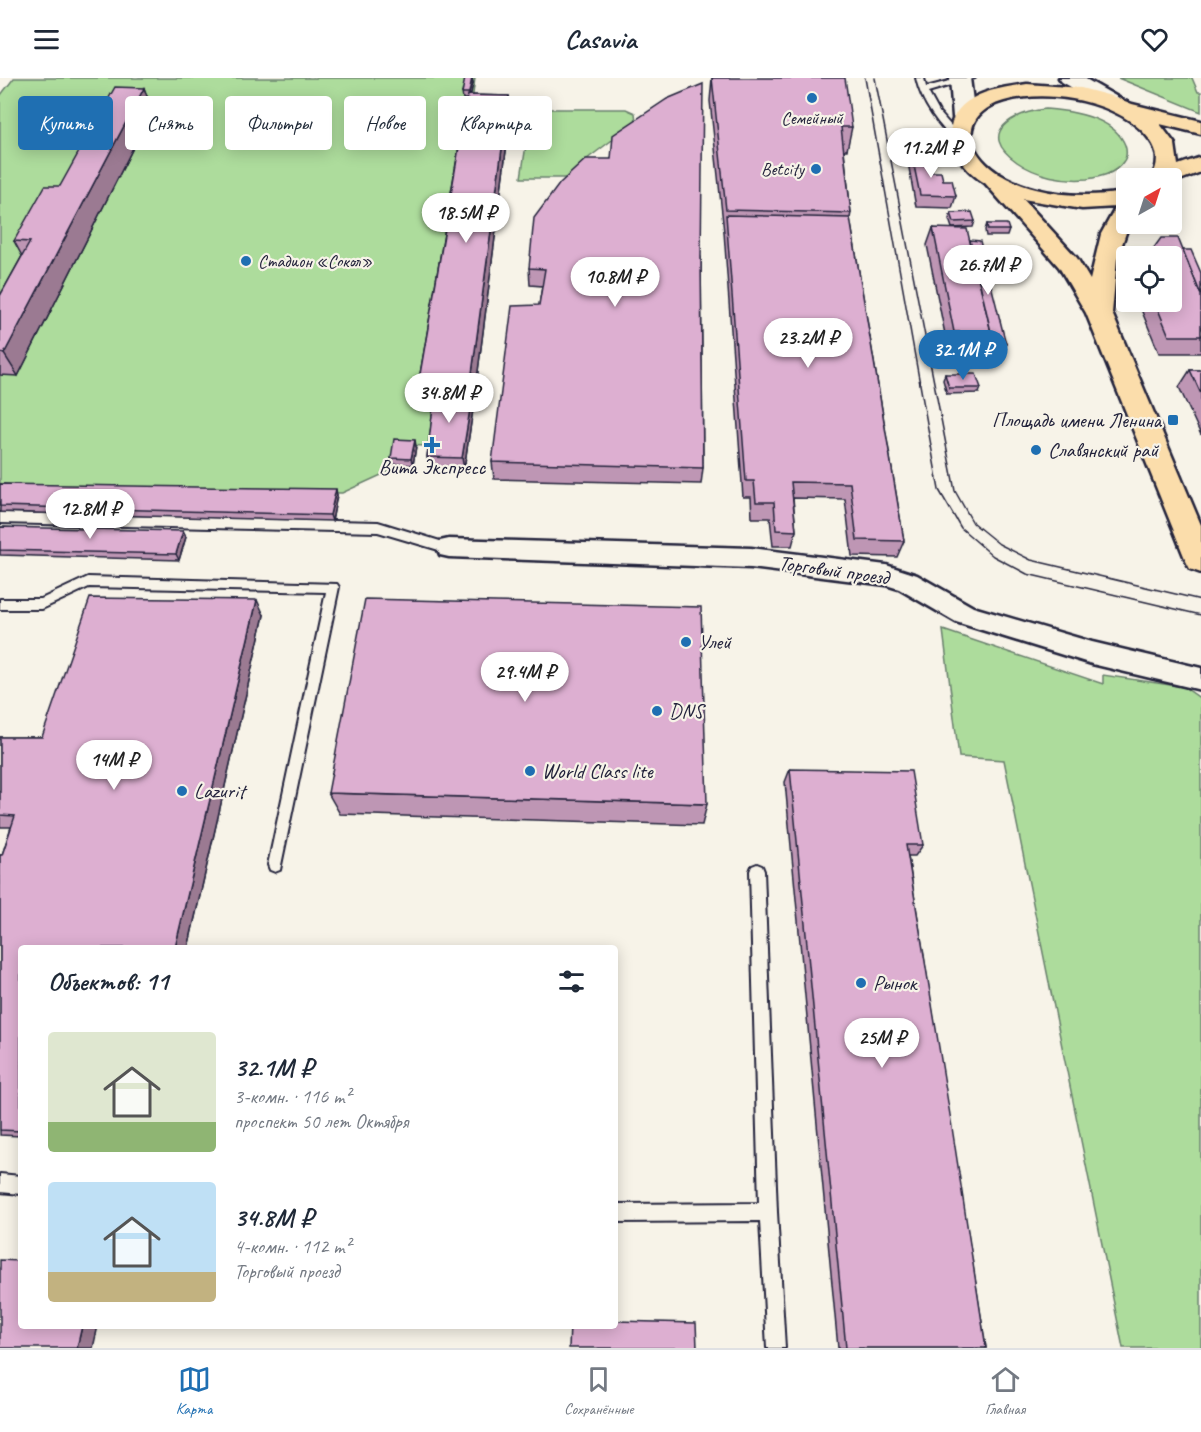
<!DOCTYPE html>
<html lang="ru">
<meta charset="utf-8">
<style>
:root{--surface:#fff;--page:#f2f2f3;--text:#1f2937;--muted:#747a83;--line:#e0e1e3;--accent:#1f6fb2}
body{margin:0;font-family:Caveat,sans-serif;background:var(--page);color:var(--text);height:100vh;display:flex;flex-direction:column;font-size:22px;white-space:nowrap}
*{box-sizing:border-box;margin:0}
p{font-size:20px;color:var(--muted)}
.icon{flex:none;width:33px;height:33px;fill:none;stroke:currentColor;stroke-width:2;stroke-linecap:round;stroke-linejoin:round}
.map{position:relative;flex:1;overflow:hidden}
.drawer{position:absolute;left:18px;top:867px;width:600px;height:384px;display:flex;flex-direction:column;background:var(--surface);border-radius:6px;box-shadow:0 3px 15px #0003}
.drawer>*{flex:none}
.top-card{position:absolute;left:18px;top:18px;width:600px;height:54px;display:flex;gap:12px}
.needle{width:39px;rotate:39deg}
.fabs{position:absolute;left:1116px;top:90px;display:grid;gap:12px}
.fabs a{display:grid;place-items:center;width:66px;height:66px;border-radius:6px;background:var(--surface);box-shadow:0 3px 15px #0003;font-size:30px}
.price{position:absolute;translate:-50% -51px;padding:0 14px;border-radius:21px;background:#fff;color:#222;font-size:20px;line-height:39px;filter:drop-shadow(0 2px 3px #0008)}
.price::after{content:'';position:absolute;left:50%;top:36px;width:18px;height:14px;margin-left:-9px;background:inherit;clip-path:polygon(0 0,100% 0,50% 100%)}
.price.active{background:var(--accent);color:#fff}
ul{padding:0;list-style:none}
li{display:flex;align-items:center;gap:18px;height:150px;padding:0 30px}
li span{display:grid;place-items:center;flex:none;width:168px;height:120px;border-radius:6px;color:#555}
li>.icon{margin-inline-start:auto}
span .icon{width:72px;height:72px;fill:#fffc;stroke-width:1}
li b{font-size:26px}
h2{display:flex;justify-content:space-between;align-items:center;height:72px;padding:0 30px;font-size:26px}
.chip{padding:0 21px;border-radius:6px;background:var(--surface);box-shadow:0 3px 15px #0003;font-size:21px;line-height:54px}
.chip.active{background:var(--accent);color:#fff}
header{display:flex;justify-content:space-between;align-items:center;height:78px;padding:0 30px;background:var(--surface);font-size:27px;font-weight:700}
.tabs{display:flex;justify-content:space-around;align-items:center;height:84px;border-top:2px solid var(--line);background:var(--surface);font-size:16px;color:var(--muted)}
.tabs a{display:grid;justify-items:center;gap:3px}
.tabs .active{color:var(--accent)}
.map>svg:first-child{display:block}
.green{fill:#addc9c;stroke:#687f6c;stroke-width:1.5}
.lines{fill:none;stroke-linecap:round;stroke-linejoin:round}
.service-casing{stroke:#22223b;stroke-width:4}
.minor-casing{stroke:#22223b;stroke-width:5}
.secondary-casing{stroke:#22223b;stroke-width:5}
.primary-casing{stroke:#22223b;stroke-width:5}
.service{fill:#f7f3e8;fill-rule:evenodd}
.minor{fill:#f7f3e8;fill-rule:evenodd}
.secondary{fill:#f7f3e8;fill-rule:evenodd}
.primary{fill:#fbddab;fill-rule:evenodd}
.tram{stroke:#22223b;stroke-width:1.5}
.wall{fill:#be96b4;stroke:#22223b;stroke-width:1.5}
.shaded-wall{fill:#9b7a92;stroke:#22223b;stroke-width:1.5}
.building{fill:#ddafd1;stroke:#22223b;stroke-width:1.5}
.poi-dot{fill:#1f6fb2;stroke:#f7f3e8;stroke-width:2}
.labels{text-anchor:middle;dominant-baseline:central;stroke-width:4.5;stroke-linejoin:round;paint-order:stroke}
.far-poi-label{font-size:18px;fill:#22223b;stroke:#f7f3e8}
.poi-label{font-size:21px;fill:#22223b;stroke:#f7f3e8;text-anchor:start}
.street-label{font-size:21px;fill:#22223b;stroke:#f7f3e8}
</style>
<header><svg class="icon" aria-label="menu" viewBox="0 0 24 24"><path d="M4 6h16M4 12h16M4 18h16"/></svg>Casavia<svg class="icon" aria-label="heart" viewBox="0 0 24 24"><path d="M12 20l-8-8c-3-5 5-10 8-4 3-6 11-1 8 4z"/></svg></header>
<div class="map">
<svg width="1201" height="1270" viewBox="0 0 1201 1270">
<rect width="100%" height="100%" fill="#f7f3e8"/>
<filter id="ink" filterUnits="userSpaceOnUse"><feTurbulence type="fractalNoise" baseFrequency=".0167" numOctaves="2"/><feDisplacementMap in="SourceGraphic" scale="12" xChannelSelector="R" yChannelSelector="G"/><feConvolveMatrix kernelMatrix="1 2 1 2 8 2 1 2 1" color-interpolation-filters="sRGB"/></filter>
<g filter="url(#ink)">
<g class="green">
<polygon points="14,0 475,0 470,40 510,41 464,391 429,390 430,368 394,367 390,393 342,415 0,408 0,18"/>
<polygon points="1118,0 1192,0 1198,14 1201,14 1201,34"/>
<polygon points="535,31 626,31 635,35 636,44 587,81 569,100 521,100 530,41"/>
<path d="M1046,31C1072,33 1114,39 1125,67C1127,73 1127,79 1123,84C1115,96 1100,99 1087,101C1064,103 1037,98 1017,84C975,55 1014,34 1046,31Z"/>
<polygon points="943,552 1103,606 1103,597 1184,609 1201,621 1201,1270 1123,1270 1004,682 959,679"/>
</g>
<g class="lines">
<defs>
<g id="service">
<path d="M916,0H924L926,9L961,0H975L928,14L939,34L965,64V68H959C939,47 922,27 916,0Z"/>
<polygon points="0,435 378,444 453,467 455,470 449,475 378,454 0,445"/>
<polygon points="88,499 337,506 339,509 280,792 275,794 270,792 268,787 326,514 89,509 42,531 0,531 0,521 41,521"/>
<polygon points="757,786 762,788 764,793 777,1134 785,1270 767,1270 760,1143 615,1144 615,1126 759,1125 750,793 752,788"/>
<polygon points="0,1096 21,1098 21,1116 0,1114"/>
</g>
<polygon id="minor" points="449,461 751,470 886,487 917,497 973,529 1092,564 1201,590 1201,612 1092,586 956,544 899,511 886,507 751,490 449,479 440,477 437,470 440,463"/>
<g id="secondary">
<polygon points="950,0 970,0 975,39 971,43 964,45 957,43 953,39"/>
<polygon points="1059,0 1084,0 1119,20 1122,24 1119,28 1112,30 1105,28 1062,4"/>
</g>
<path id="primary" d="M1027,6L1081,10L1115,19L1132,26L1201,43V56L1160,46L1175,66L1178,87L1201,79V94L1172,105V100H1151C1159,87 1159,74 1150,62C1122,23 1048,10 1004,23C966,34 961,65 991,90C1003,100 1021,107 1036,111C1066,119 1096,118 1126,114V146H1129L1117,181L1112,235L1201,447V495L1190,491L1186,483L1086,235L1059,189L985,105C954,87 932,43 973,20C989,11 1009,9 1027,6ZM1023,121L1082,131L1116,129L1101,156L1090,202L1077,180Z"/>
</defs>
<use href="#service" class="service-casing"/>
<use href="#minor" class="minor-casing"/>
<use href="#secondary" class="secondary-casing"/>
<use href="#primary" class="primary-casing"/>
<use href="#service" class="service"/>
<use href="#minor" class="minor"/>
<use href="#secondary" class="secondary"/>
<use href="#primary" class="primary"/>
<g class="tram">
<polyline points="865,0 939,412 961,450 993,478 1027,496 1201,537"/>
<polyline points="875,0 955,413 973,445 999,466 1031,482 1201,522"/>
</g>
</g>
<g class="wall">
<polygon points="472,0 473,5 470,17 509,18 510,41 474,325 464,391 429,390 427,379 434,324 423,324 419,302 467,21 463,21 462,15"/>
<polygon points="712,0 852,49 847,72 844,72 851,135 850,140 904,463 897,479 852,478 845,421 793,420 796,453 792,468 773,468 770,440 752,440 751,419 743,419 724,154 710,23"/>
<polygon points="144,10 152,32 18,298 0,297 0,218 22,178 14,163"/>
<polygon points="912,78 943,102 956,118 952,130 916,129 909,90"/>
<polygon points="611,81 701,179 703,390 701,406 494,401 492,384 539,227 542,208 530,207 529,190"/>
<polygon points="951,135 975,143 973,149 952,150 949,141"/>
<polygon points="987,146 1009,152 1007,158 986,158 985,152"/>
<polygon points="933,150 970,162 1006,266 1003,272 948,271 927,167"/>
<polygon points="1183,172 1201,195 1201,275 1159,275 1138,224 1172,224"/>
<polygon points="1190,292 1201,292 1201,357 1179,309"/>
<polygon points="945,296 981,310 979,315 947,316 943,302"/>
<polygon points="416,368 413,387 392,386 391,380"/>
<polygon points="0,406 337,417 332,443 0,434"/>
<polygon points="0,449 186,459 179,482 0,477"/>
<polygon points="264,537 188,870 21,870 21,1058 0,1057 0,777 2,777 11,749 0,749 0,659 42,659"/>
<polygon points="790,691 923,767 915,778 908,778 986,1270 838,1270 785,704"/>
<polygon points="328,715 707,726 702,747 340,736"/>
</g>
<g class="shaded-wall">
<polygon points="472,0 473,5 470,21 469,15"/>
<polygon points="144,10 152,32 18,298 4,276"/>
<polygon points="509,18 510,41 474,325 471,303"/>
<polygon points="473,313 474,325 464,391 462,380"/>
<polygon points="415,362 416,368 413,387 411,381"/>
<polygon points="336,411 337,417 332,443 330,437"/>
<polygon points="183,453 186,459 179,482 176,476"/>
<polygon points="257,522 264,537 188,870 175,870"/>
<polygon points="82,1248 98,1248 93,1270 77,1270"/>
</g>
<g class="building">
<polygon points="465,0 472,0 469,15 462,15"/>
<polygon points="712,0 845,0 852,49 841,49 851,135 726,132"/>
<polygon points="703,6 701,179 703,390 492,384 512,228 539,227 545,191 529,190 534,140 560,105 586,81 611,81 613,57 667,21"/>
<polygon points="115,9 144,10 4,276 0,275 0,218 30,164 14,163 45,108 60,108"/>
<polygon points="468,17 509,18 471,303 419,302"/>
<polygon points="912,78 929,79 932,94 941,94 943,102 952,102 956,118 920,117"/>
<polygon points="972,134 975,143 954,144 951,135"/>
<polygon points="726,137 850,140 904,463 857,462 850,405 791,404 796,453 776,452 774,424 756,424 754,403 746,403"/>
<polygon points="987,146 1007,146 1009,152 988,152"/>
<polygon points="933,150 967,151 991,254 954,254"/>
<polygon points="1161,160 1178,160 1201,217 1201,258 1169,258 1155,224 1172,224 1172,178 1148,178"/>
<polygon points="970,162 980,163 1006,266 987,266 991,254"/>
<polygon points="1183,172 1191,172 1201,195 1201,217"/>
<polygon points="1190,292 1201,292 1201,316"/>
<polygon points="945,296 976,296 981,310 949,310"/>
<polygon points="435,313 473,313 462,380 427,379"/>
<polygon points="394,361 415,362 411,381 391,380"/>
<polygon points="0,406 336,411 330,437 0,428"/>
<polygon points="0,449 183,453 176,476 0,472"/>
<polygon points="90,520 257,522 175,870 21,870 21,1053 0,1052 0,777 2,777 15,738 0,737 0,659 42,659"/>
<polygon points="365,521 701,529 707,726 328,715"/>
<polygon points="790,691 911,693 923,767 906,767 951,1043 986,1270 846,1270"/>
<polygon points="0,1182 21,1183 21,1248 82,1248 77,1270 0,1270"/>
<polygon points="615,1243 696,1245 697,1270 569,1270 570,1248 615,1248"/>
</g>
</g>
<g class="poi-dot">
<circle cx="812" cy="20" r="6"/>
<circle cx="816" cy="91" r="6"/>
<circle cx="246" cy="183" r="6"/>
<rect x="1167" y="336" width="12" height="12" rx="3"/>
<path d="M429 358h6v6h6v6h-6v6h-6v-6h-6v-6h6z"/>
<circle cx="1036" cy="372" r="6"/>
<circle cx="686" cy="564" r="6"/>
<circle cx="657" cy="633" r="6"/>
<circle cx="530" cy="693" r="6"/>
<circle cx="182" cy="713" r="6"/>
<circle cx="861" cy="905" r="6"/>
</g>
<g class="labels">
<g class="far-poi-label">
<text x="812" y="40">Семейный</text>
<text x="804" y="91" text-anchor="end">Betcity</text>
<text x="258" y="183" text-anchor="start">Стадион «Сокол»</text>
</g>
<g class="poi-label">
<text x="1161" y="342" text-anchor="end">Площадь имени Ленина</text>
<text x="1048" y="372">Славянский рай</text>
<text x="432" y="389" text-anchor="middle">Вита Экспресс</text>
<text x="698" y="564">Улей</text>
<text x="669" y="633">DNS</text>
<text x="542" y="693">World Class lite</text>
<text x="194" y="713">Lazurit</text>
<text x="873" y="905">Рынок</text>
</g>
<g class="street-label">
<text transform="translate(834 492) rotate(8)">Торговый проезд</text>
</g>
</g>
</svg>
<div class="fabs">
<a><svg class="needle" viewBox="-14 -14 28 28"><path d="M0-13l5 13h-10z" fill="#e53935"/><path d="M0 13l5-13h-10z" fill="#747a83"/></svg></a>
<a><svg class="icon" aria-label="locate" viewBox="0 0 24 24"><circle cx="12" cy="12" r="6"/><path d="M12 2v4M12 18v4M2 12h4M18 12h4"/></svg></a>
</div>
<b class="price" style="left:931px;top:101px">11.2M ₽</b>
<b class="price" style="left:466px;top:166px">18.5M ₽</b>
<b class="price" style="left:988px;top:218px">26.7M ₽</b>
<b class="price" style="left:615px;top:230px">10.8M ₽</b>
<b class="price" style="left:808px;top:291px">23.2M ₽</b>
<b class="price active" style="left:963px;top:303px">32.1M ₽</b>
<b class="price" style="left:449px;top:346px">34.8M ₽</b>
<b class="price" style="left:90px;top:462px">12.8M ₽</b>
<b class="price" style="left:525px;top:625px">29.4M ₽</b>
<b class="price" style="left:114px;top:713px">14M ₽</b>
<b class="price" style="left:882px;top:991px">25M ₽</b>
<div class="top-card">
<a class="chip active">Купить</a>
<a class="chip">Снять</a>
<a class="chip">Фильтры</a>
<a class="chip">Новое</a>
<a class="chip">Квартира</a>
</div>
<section class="drawer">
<h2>Объектов: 11<svg class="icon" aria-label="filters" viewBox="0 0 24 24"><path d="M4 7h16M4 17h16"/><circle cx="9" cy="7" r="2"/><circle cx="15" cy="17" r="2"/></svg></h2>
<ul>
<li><span style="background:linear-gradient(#dfe7d0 75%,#8fb573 0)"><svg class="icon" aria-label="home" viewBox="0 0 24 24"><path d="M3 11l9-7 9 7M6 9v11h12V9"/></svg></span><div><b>32.1M ₽</b><p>3-комн. · 116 m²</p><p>проспект 50 лет Октября</p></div></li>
<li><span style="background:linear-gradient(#bfe0f5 75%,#c2b280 0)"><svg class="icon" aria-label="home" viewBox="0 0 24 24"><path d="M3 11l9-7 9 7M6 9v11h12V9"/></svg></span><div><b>34.8M ₽</b><p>4-комн. · 112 m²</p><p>Торговый проезд</p></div></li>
</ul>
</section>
</div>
<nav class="tabs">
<a class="active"><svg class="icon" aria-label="map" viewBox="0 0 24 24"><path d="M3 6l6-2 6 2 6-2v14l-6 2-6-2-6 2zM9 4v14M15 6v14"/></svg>Карта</a>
<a><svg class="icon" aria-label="saved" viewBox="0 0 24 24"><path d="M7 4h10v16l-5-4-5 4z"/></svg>Сохранённые</a>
<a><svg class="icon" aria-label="home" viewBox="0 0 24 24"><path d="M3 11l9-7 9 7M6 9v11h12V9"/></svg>Главная</a>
</nav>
